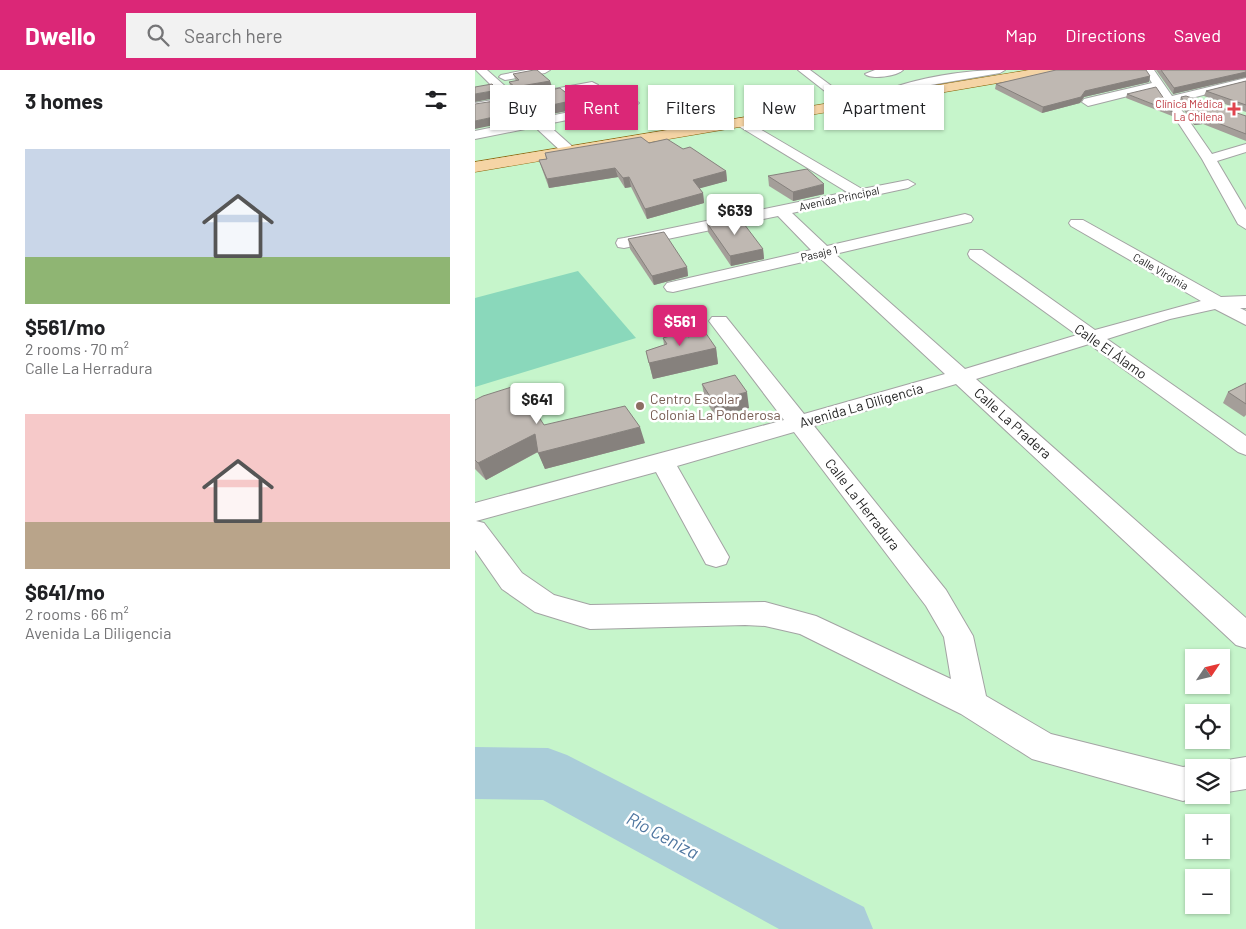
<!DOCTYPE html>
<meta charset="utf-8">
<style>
:root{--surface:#fff;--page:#f2f2f2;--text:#202124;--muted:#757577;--accent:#db2777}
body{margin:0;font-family:Barlow,sans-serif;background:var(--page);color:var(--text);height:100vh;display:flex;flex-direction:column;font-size:19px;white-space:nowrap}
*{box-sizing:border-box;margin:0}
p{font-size:16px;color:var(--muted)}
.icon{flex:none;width:28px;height:28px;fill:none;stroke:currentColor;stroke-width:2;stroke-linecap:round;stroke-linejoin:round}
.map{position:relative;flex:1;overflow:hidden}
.details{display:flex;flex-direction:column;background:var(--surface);width:475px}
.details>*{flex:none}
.top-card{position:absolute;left:15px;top:15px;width:475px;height:45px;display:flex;gap:10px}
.needle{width:32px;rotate:55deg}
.controls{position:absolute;left:710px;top:579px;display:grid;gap:10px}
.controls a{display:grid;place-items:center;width:45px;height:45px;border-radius:0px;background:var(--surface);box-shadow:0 1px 4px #0004;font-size:25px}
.price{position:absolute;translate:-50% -42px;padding:0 11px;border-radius:5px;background:#fff;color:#222;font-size:16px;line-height:32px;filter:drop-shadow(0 1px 2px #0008)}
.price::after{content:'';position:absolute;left:50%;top:30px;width:15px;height:11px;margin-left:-8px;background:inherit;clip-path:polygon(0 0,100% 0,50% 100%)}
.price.selected{background:var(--accent);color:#fff}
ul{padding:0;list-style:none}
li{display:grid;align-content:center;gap:10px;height:265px;padding:0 25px}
li span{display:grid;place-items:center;height:155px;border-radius:0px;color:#555}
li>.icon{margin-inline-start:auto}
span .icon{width:90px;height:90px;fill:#fffc;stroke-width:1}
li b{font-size:21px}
h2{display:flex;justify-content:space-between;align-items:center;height:60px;padding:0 25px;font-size:21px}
.tag{padding:0 18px;border-radius:0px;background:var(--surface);box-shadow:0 1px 4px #0004;font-size:18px;line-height:45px}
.tag.selected{background:var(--accent);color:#fff}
header{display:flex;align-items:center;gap:30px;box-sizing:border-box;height:70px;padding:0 25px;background:var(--accent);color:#fff}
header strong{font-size:24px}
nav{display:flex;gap:28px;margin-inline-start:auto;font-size:18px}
.search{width:350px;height:45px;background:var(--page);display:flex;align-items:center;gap:12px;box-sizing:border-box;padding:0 18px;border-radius:0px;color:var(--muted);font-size:19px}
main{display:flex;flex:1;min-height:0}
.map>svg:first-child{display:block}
.park{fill:#c6f5cb;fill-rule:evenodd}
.pitch{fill:#8ad8bb}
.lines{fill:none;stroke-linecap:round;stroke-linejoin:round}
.river{fill:#aacdd9;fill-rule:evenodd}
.minor-casing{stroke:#a3a3a3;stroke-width:2}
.major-casing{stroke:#8e650c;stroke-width:1}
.minor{fill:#fff;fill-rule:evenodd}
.major{fill:#f5d4a5;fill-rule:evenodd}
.wall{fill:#a49e99}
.shaded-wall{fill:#86817d}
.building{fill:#bfb8b2;stroke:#86817d}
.health-dot{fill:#e0444e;stroke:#fff;stroke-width:2}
.education-dot{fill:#8d6e63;stroke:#fff;stroke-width:2}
.labels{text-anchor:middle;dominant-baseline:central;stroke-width:5;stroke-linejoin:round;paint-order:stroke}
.far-health-label{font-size:11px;fill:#be3a42;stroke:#fff;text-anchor:end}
.far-street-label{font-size:11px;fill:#1f1f1f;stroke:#fff}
.street-label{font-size:14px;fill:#1f1f1f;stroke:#fff}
.education-label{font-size:14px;fill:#785e54;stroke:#fff;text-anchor:start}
.near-water-label{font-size:18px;font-style:italic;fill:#4f76a0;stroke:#fff}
</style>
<header>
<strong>Dwello</strong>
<div class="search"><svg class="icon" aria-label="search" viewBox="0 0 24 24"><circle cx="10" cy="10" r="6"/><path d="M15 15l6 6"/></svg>Search here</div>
<nav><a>Map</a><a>Directions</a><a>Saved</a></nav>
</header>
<main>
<section class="details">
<h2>3 homes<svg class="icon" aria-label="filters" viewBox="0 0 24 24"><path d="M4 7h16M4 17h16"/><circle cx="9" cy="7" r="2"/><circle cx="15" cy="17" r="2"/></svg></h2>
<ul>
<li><span style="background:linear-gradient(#c9d6e8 70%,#8fb573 0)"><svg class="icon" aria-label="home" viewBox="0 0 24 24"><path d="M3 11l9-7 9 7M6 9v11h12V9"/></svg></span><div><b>$561/mo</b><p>2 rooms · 70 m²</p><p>Calle La Herradura</p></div></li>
<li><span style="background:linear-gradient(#f6c9c9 70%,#b9a48a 0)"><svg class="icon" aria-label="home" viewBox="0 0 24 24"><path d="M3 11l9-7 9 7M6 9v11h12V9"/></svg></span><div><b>$641/mo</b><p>2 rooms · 66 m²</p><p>Avenida La Diligencia</p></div></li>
</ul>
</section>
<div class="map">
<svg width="771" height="859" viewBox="0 0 771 859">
<rect width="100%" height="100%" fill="#efece6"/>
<path class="park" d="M0,0H771V859H0ZM719,588H746V615H719ZM719,642H746V670H719ZM719,698H746V725H719ZM719,752H746V780H719ZM719,808H746V835H719Z"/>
<polygon class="pitch" points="103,201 161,268 0,317 0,228"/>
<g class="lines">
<polygon class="river" points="0,677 73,678 92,685 389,837 398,859 304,859 68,730 0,729"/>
<defs>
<g id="minor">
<polygon points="1,0 12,0 41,26 117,12 123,15 117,18 47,32 65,48 158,29 164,33 158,37 72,54 99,78 101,81 94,85 89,84 60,57 0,69 0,61 53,50 36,34 0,41 0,33 29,28"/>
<polygon points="51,0 75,0 70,3 30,10 24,7 26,5"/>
<path d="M323,0H335L366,23L397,20L405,22C445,7 488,0 530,0L525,3L444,17L395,35L389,31L394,27L360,29Z"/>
<path d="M400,0H428C422,6 396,10 390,4Z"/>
<polygon points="669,0 679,0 697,26 771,8 771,14 701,32 737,84 771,74 771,82 742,91 771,140 771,159 763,154 727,89 681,19 613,36 607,32 609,29 677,13"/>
<path d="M266,48L387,119L433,110L440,114L433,118L317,143L352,176L490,144L496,146L498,149L496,152L360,184L490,299L602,265L495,188L493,184L495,180H507L620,260L726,231L596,156L594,153L596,150H608L746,227L771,226V238H765L771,241V255L740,239L695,249L632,269L771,366V385L763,382L614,274L501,309L771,548V578L761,575L481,314L339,356L471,520L498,566L511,626L576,664L708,697L719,695L724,698H719V725H728L708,731L557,689L486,644L325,564L290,556L270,555L115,559L60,542L27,519L0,480V433L309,350L237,255L234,251L237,247H251L329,344L470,304L345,188L198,222L192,221L189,217L192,213L336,180L303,146L149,178L143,177L141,173L143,169L149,168L372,122L262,55L260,52L262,49ZM319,362L451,536L469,567L476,609L341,546L290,532L115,535L79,525L47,503L9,453L1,451L181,402L231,494L241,497L251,494L254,487L202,396Z"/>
<polygon points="771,687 771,719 746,723 746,698 733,698 734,695 746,691"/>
</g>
<polygon id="major" points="554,0 582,0 576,4 0,102 0,92"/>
</defs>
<use href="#minor" class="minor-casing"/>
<use href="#major" class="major-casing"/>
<use href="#minor" class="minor"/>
<use href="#major" class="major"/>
</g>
<g class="wall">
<polygon points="681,0 771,0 771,7 698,24"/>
<polygon points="38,4 75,11 77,17 42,24 36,19 34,12 41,11"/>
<polygon points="675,6 674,12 609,27 605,33 567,43 520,19 521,14"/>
<polygon points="771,11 771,42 729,26 731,21"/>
<polygon points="652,24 698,42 697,46 651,28"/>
<polygon points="49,25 100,30 102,39 66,46 51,33"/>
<polygon points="706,27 771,46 771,71 728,54 719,55 704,33"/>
<polygon points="174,73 208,79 251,101 252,111 224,118 228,123 229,133 172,149 156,117 150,118 143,107 74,118 67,99 64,90 71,89 70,83"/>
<polygon points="293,106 349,124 318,131 294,116"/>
<polygon points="232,153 288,179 289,189 256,196 233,162"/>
<polygon points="153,169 212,197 213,206 179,215 155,179"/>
<polygon points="213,267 241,278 243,294 178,309 171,281 189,275 188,268"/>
<polygon points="771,313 771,345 769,347 748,333 753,322"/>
<polygon points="227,314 274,338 241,347 230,330"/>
<polygon points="0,330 69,355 170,373 70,399 63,382 11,410 0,399"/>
</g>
<g class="shaded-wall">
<polygon points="771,2 771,7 698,24 699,18"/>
<polygon points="675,6 674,12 609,27 605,33 567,43 568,37 610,21"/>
<polygon points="75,11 77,17 42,24 40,17"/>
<polygon points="23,20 25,27 0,32 0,24"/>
<polygon points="100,30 102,39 66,46 63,38"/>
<polygon points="47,41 49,49 0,59 0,51"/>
<polygon points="730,48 728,54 719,55 721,49"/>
<polygon points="140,98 143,107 74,118 72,109"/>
<polygon points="251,101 252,111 219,120 218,110"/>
<polygon points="154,107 156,117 150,118 148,108"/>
<polygon points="349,114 349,124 318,131 318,122"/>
<polygon points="228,123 229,133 172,149 170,139"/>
<polygon points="288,179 289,189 256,196 255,186"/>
<polygon points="212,197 213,206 179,215 177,206"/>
<polygon points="241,278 243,294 178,309 174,293"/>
<polygon points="272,322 274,338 241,347 238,331"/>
<polygon points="165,357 170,373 70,399 63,383"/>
<polygon points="60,364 66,380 11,410 3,393"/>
</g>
<g class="building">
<polygon points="59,0 62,0 75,11 40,17 34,12 44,10 38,4"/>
<polygon points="581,0 671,0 675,6 610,21 606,27 568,37 521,14"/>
<polygon points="686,0 771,0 771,2 699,18"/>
<polygon points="771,11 771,35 731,21"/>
<polygon points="17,14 23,20 0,24 0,17"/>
<polygon points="681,17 698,42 652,24"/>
<polygon points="85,18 100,30 63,38 49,25"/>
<polygon points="711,26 771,46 771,64 730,48 721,49 706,27"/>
<polygon points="33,29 47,41 0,51 0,34"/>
<polygon points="166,67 174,73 192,69 208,79 215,77 251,101 218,110 228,123 170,139 154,107 148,108 140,98 72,109 64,90 72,89 70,83"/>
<polygon points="332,99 349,114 318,122 293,106"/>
<polygon points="263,146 288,179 255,186 232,153"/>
<polygon points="189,162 212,197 177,206 153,169"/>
<polygon points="208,262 213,267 230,262 241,278 174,293 171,281 192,274 188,268"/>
<polygon points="260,305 272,322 238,331 227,314"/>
<polygon points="771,313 771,334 753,322"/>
<polygon points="43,315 69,355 150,336 165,357 63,383 60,364 3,393 0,390 0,330 8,326"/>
</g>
<path class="health-dot" d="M756.5 31.5h5v5h5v5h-5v5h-5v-5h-5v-5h5z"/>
<circle class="education-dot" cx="165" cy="336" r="5"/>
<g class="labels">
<g class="far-health-label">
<text x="748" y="33">Clínica Médica<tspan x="748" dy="13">La Chilena</tspan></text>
</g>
<g class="far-street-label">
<text transform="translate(364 128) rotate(-12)">Avenida Principal</text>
<text transform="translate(344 183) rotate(-13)">Pasaje 1</text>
<text transform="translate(686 201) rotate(30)">Calle Virginia</text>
</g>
<g class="street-label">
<text transform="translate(636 281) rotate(35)">Calle El Álamo</text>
<text transform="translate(386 335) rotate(-16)">Avenida La Diligencia</text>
<text transform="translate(538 353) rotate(42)">Calle La Pradera</text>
<text transform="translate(388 434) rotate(52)">Calle La Herradura</text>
</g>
<g class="education-label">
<text x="175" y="328">Centro Escolar<tspan x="175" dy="16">Colonia La Ponderosa</tspan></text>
</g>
<g class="near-water-label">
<text transform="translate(188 765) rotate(28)">Río Ceniza</text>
</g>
</g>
</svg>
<div class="controls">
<a><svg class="needle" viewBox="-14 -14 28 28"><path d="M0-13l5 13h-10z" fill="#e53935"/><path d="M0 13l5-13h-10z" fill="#757577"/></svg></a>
<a><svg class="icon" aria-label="locate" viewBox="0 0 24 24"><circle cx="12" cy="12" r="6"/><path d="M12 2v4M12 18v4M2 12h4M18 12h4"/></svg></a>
<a><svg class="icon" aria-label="layers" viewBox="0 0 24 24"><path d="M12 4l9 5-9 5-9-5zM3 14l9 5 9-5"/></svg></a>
<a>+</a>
<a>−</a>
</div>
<b class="price" style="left:260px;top:166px">$639</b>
<b class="price selected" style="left:205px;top:277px">$561</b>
<b class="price" style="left:62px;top:355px">$641</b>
<div class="top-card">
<a class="tag">Buy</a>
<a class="tag selected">Rent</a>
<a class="tag">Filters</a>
<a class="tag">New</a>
<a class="tag">Apartment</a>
</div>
</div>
</main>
